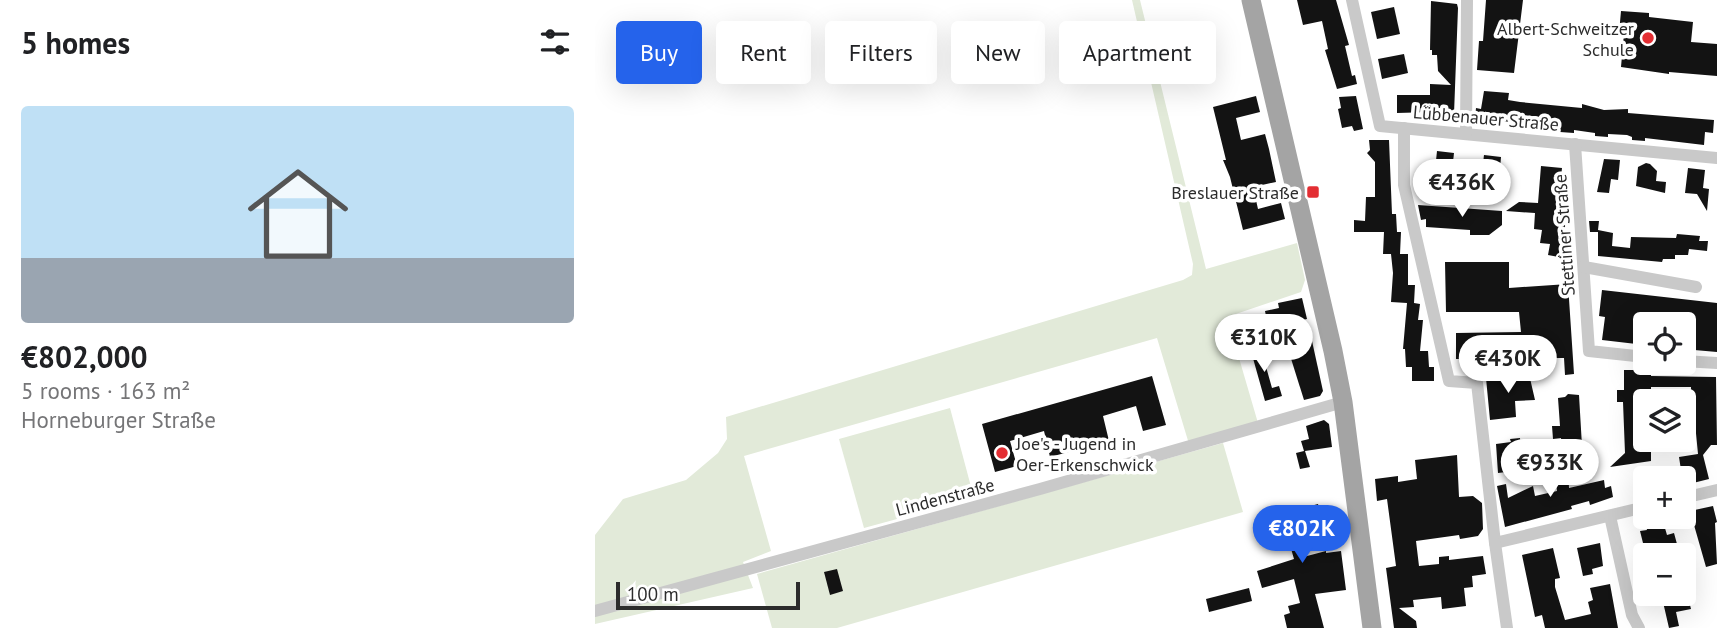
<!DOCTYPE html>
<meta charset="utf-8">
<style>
:root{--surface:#fff;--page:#f2f2f2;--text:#202124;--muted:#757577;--line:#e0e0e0;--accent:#2563eb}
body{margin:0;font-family:"PT Sans",sans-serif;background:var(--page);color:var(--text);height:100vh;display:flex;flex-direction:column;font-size:26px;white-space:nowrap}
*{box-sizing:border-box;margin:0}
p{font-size:23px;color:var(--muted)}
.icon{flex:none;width:38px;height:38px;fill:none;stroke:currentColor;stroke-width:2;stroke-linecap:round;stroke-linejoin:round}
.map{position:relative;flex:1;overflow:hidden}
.sheet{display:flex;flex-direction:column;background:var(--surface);width:595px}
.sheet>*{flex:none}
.hud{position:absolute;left:21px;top:21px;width:665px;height:63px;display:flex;gap:14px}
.fabs{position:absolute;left:1038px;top:312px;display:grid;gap:14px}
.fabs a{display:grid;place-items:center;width:63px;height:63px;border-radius:7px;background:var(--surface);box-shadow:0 7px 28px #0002;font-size:35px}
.scale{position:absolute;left:21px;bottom:18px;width:184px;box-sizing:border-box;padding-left:7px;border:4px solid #2c2c2c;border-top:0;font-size:19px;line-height:24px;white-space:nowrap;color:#2c2c2c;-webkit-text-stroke:5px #fff;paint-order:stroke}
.price{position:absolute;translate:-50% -60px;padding:0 16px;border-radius:24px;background:#fff;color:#222;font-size:23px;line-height:46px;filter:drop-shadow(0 2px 4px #0008)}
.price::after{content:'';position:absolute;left:50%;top:42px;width:21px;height:16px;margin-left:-10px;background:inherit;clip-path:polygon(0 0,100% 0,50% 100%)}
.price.on{background:var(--accent);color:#fff}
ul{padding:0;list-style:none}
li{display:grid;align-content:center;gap:14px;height:371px;padding:0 21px}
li+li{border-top:2px solid var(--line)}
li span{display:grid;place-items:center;height:217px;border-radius:7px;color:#555}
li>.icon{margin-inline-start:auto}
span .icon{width:126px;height:126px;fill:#fffc;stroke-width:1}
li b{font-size:30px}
h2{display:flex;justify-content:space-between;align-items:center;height:84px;padding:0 21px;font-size:30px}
.chip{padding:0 24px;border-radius:7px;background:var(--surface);box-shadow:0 7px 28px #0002;font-size:24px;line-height:63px}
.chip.on{background:var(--accent);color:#fff}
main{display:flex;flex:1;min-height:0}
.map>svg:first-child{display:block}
.green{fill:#e2ead9}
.building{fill:#131313}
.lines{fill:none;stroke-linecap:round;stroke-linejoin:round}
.street{stroke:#c9c9c9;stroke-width:12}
.primary{stroke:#a4a4a4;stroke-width:19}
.poi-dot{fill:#e32e33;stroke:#fff;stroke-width:2.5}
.labels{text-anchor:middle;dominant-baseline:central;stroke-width:7;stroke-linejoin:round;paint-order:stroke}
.poi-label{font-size:18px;fill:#2c2c2c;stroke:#fff;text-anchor:end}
.street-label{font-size:18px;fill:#2c2c2c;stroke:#fff}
</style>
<main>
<section class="sheet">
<h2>5 homes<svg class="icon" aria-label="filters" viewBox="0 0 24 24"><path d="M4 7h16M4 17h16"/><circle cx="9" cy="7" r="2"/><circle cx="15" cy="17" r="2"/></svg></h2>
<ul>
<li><span style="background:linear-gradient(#bfe0f5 70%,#9aa5b1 0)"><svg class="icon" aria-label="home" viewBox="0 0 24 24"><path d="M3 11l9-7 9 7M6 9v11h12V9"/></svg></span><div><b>€802,000</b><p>5 rooms · 163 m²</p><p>Horneburger Straße</p></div></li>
</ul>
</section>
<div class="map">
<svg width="1122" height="628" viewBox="0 0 1122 628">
<rect width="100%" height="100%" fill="#fff"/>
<g class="green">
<polygon points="537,0 545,0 611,269 702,243 710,280 706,292 632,317 663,423 594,444 562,338 149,456 176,551 148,562 158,588 0,624 0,535 28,499 91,480 123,453 132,439 131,417 588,280 597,275 598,264"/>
<polygon points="355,408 379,498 269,528 244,439"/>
<polygon points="628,443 648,512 242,628 177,628 162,574"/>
</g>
<g class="building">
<polygon points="702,0 741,0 754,45 750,46 757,76 760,75 762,84 742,89 730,50 733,49 727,21 708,25"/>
<polygon points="891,0 928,0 919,73 882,70 884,41 888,41"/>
<polygon points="836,1 862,4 863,8 859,114 851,114 848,118 837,112 802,113 802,95 835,95 835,84 856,85 843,71 842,55 837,55 837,50 835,50"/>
<polygon points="799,7 805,34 782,39 776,12"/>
<polygon points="1026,11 1054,13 1054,17 1098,22 1096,42 1122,44 1122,76 1074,72 1074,74 1026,67 1029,33 1024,33"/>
<polygon points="809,54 813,73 787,79 783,59"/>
<polygon points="889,91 914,93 913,100 925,102 987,108 987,104 1009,110 1033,109 1033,113 1119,120 1118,133 1110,132 1109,145 1050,138 1050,141 1037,140 1037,137 1032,135 1013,134 1013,137 1000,136 1000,133 979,130 979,133 965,132 965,129 931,128 925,123 880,118 881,108 886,109"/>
<polygon points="661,96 665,112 641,118 646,140 670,134 674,149 681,182 658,187 663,209 686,203 690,219 648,230 635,177 628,160 631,160 618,107"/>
<polygon points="761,96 768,129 759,131 757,126 747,128 743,109 746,108 744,97"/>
<polygon points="774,140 794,140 797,214 801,214 802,232 806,232 805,254 813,254 813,285 820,285 819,303 825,304 823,320 828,320 825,351 833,351 834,367 839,367 839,381 817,381 817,367 811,367 810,349 808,349 812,303 796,302 798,273 796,254 788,254 789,232 759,232 759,220 770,221 771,197 780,197 780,162 772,153 775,150"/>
<polygon points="842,151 859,153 857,171 840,170"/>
<polygon points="889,155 906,157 904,182 886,181"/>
<polygon points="1009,159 1025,160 1023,180 1016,179 1014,193 1002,192"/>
<polygon points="1051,163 1055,164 1062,171 1061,181 1071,182 1070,193 1041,186 1043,167"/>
<polygon points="946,166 967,168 964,197 971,197 969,258 953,255 955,244 945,243 947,230 939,229 940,213 911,211 924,202 943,203"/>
<polygon points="1093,168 1110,170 1108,188 1114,189 1112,211 1102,194 1090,193"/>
<polygon points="823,205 907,211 907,225 894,235 875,235 875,230 831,227 831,219 826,220"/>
<polygon points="994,221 1004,221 1003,230 1018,233 1017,246 1035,248 1036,237 1081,238 1082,234 1105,236 1104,241 1113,241 1112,251 1094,249 1093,255 1080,255 1080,259 1068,259 1067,262 1003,256 1003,232 995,232"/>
<polygon points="850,262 914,262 914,288 973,284 979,374 970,375 969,358 861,359 861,333 926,332 924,312 851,312"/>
<polygon points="1007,290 1122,303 1122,352 1088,349 1088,324 1050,321 1050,345 1007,340 1010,317 1004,316"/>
<polygon points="707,298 712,319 690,324 692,336 675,336 670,311 684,308 683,303"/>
<polygon points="717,341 728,391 725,396 709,400 692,346"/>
<polygon points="664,342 677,388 684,386 687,396 670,401 654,344"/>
<polygon points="1029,370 1056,370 1056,376 1121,377 1122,445 1116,445 1108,455 1114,479 1090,485 1086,470 1084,457 1103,454 1100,423 1095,423 1096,387 1056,387 1056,390 1050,390 1050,439 1056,439 1056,461 1015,467 1030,453 1028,402 1022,402 1022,390 1029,390"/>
<polygon points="934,374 940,400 920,401 921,417 895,420 891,378"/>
<polygon points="557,376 571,425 548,431 541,406 508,416 514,441 455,457 449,431 415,441 422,466 400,472 387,424"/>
<polygon points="973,394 984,395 988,463 968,465 966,438 958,439 957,426 965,426 963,398 970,397"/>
<polygon points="729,420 734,424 737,447 710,451 715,467 705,469 701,453 709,451 706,441 714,439 711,426"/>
<polygon points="925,438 928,470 903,473 901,444 916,442 915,439"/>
<polygon points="862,455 864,497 878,496 887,503 888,529 883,536 865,539 864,535 821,541 824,566 844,564 844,557 854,556 854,560 888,556 891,574 877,576 878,587 869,588 871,606 847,609 846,597 818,600 819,607 804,608 821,621 822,628 799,628 791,568 801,566 792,499 782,501 780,479 803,476 803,482 822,479 820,460"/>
<polygon points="973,468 974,488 1009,480 1010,488 1016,486 1018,497 995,505 994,501 976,506 977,509 910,527 902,486 911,484 913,498 938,486 940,496 962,491 960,469"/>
<polygon points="723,504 729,528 706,534 712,556 731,551 731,553 746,551 751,590 720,594 729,628 692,628 689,615 695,613 693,606 705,603 699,579 667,588 662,571 699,559 693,538 670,545 663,521 684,515 683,511 700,506 701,510"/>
<polygon points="1118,506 1122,522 1120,523 1122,564 1111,567 1095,511"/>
<polygon points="1067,518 1072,535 1079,533 1082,544 1077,546 1079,555 1051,555 1045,531 1052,530 1050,522"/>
<polygon points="1005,543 1008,566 997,569 998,574 988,576 982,548"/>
<polygon points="958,548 965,578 960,579 960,587 970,620 996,614 993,602 998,600 995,588 1015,584 1023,628 950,628 947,615 940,617 927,555"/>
<polygon points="242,569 248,591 235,595 229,572"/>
<polygon points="654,588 657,601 614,612 611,599"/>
<polygon points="1071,593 1092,593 1096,609 1081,612 1084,626 1074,628 1068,602 1073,601"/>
</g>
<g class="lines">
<g class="street">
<polyline points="757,0 785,126 1122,158"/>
<polyline points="809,128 809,185 854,381 882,383 900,543 1050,507"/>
<polyline points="871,134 872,0"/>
<polyline points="980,144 994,351 1050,357"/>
<polyline points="989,267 1101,287"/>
<polyline points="1088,361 1122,363"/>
<polyline points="1088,498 1122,490"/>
<polyline points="1015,516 1037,615 1044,628"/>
<polyline points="900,543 912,628"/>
<polyline points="0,611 445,489 748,402"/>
</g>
<polyline class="primary" points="656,0 738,351 748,402 777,628"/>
</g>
<g class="poi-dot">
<circle cx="1053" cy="38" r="7"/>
<rect x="711" y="185" width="14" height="14" rx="3.5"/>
<circle cx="407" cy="453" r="7"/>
</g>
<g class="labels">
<g class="poi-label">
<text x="1039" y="28">Albert-Schweitzer<tspan x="1039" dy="21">Schule</tspan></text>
<text x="704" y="192">Breslauer Straße</text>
<text x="421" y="443" text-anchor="start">Joe's - Jugend in<tspan x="421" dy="21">Oer-Erkenschwick</tspan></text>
</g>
<g class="street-label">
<text transform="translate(891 118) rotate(5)">Lübbenauer Straße</text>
<text transform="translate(969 235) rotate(-94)">Stettiner Straße</text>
<text transform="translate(350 497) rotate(-15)">Lindenstraße</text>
</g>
</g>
</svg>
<div class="fabs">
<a><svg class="icon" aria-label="locate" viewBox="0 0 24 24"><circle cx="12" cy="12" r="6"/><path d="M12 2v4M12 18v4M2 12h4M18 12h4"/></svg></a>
<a><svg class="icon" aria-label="layers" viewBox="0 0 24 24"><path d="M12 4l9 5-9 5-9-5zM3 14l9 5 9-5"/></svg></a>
<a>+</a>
<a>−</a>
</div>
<div class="scale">100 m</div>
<b class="price" style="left:867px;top:219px">€436K</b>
<b class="price" style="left:669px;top:374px">€310K</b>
<b class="price" style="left:913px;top:395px">€430K</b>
<b class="price" style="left:955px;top:499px">€933K</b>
<b class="price on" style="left:707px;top:565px">€802K</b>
<div class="hud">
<a class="chip on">Buy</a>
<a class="chip">Rent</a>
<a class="chip">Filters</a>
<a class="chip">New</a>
<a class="chip">Apartment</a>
</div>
</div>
</main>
